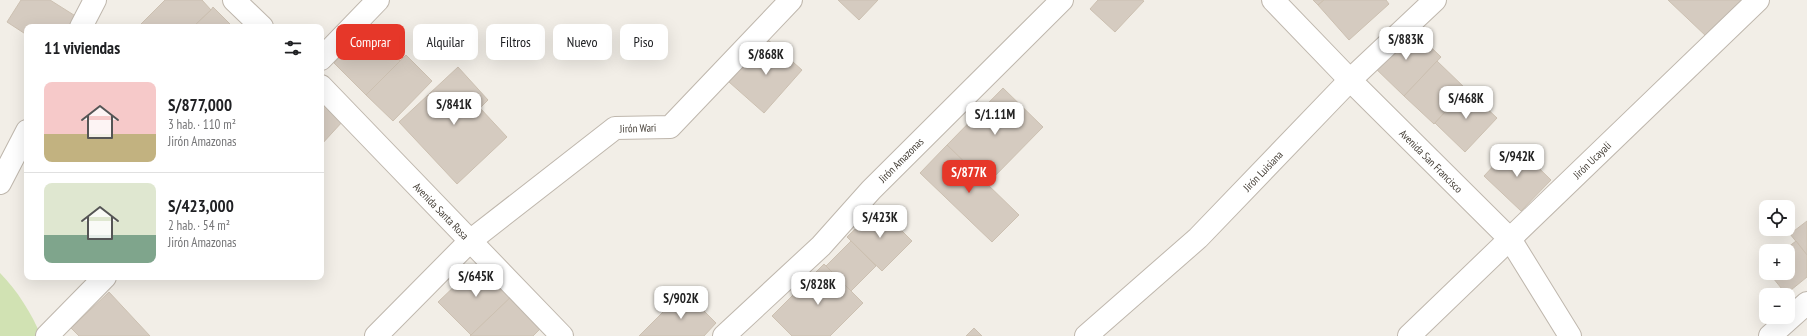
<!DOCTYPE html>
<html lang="es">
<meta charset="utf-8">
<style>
:root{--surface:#fff;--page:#f6f6f6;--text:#202124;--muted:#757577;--line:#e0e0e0;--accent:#e63729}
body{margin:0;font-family:"PT Sans Narrow",sans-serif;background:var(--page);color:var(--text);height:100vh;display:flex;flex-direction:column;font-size:15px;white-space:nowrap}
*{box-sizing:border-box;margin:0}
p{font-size:13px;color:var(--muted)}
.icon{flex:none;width:22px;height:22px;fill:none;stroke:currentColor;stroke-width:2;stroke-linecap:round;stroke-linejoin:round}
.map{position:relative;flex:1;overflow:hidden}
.sheet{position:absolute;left:24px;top:24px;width:300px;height:256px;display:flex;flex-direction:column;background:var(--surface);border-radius:8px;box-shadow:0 4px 16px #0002}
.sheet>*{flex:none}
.top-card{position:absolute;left:336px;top:24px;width:380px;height:36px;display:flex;gap:8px}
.fabs{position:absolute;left:1759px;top:200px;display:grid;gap:8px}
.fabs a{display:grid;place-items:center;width:36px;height:36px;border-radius:8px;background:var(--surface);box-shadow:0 4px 16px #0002;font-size:20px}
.price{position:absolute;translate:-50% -34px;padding:0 9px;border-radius:8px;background:#fff;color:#222;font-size:13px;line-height:26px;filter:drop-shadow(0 1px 2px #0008)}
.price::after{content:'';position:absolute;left:50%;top:24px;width:12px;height:9px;margin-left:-6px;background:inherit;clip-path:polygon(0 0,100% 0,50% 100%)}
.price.active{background:var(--accent);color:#fff}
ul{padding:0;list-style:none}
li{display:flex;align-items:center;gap:12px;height:100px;padding:0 20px}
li+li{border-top:1px solid var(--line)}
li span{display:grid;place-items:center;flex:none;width:112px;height:80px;border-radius:8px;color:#555}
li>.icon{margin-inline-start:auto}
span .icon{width:48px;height:48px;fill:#fffc;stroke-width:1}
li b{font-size:17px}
h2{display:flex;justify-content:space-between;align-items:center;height:48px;padding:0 20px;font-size:17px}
.chip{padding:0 14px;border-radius:8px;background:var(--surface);box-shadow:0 4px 16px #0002;font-size:14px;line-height:36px}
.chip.active{background:var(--accent);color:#fff}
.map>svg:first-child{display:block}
.green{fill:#d1e2b3}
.building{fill:#d5cbc0;stroke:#ccc0b1}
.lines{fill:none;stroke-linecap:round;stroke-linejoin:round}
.minor-casing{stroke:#bfb7ad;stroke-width:24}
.minor{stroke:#fff;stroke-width:22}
.labels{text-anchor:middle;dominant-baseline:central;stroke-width:3;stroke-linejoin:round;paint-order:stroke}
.street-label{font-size:11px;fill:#443e36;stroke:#fff}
</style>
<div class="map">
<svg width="1807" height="336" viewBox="0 0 1807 336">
<rect width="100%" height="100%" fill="#f2eee7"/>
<path class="green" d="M0,273C17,290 32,314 41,336H0Z"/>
<g class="building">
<polygon points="21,0 50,0 77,17 71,27 27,27 27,35 7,22"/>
<polygon points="165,0 202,0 211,10 193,27 169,27 166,25 164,27 144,27 141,24"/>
<polygon points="838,0 878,0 859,20"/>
<polygon points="1098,0 1142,0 1144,1 1115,32 1090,9"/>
<polygon points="1313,0 1324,0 1318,5"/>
<polygon points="1324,0 1386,0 1389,4 1349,40 1318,5"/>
<polygon points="1668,0 1743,0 1707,37"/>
<polygon points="213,7 233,27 193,27 211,10"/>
<polygon points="1409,26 1441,57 1404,96 1372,65"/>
<polygon points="368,29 400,61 366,95 334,63"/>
<polygon points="767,39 802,70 764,113 729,82"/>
<polygon points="406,55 432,81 393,121 366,95"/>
<polygon points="1437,61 1466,89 1434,124 1404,96"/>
<polygon points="458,67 488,100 480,108 507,137 457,184 399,122"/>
<polygon points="1003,88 1043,127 987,184 947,145"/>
<polygon points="1466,89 1497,118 1465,152 1435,123"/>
<polygon points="321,101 343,121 321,145"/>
<polygon points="1514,144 1551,180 1521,211 1484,176"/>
<polygon points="947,145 1019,215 992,242 920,173"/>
<polygon points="878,207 912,241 882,271 847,237"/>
<polygon points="1807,221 1807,255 1790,234"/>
<polygon points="851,241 876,266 851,291 826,266"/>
<polygon points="1796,241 1807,255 1807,277 1786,294 1769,273 1788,273 1788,251 1783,251"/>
<polygon points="481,261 514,294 471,335 438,302"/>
<polygon points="824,264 863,303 830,336 792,336 772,316"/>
<polygon points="684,291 716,323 704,336 639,336"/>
<polygon points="109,292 150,336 79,336 71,328"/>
<polygon points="514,294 544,325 533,336 470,336"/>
<polygon points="974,328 982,336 966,336"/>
</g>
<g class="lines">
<defs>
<g id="minor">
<polyline points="234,0 262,27"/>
<polyline points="1273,0 1350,80 1510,239 1570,336"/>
<polyline points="81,27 95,0"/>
<polyline points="321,59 378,0"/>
<polyline points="321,86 562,336"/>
<polyline points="0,183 27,131"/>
<polyline points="47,336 105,277"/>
<polyline points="376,336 470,241 615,128 670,127 791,0"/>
<polyline points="724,336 821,246 871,190 1062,0"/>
<polyline points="1086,336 1198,238 1350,80 1435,0"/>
<polyline points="1409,336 1758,0"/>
<polyline points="1770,336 1807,303"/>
</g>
</defs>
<use href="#minor" class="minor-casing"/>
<use href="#minor" class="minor"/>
</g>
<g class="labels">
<g class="street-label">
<text transform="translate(638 128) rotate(-2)">Jirón Wari</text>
<text transform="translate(901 160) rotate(-45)">Jirón Amazonas</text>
<text transform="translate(1592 160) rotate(-44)">Jirón Ucayali</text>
<text transform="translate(1431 161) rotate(45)">Avenida San Francisco</text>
<text transform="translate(1263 171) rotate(-46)">Jirón Luisiana</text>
<text transform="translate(441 211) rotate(46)">Avenida Santa Rosa</text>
</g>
</g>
</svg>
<div class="fabs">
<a><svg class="icon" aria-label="locate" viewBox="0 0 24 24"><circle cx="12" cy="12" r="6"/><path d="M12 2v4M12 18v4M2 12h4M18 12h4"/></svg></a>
<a>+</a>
<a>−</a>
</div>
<b class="price" style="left:1406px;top:61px">S/883K</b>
<b class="price" style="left:766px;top:76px">S/868K</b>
<b class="price" style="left:1466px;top:120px">S/468K</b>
<b class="price" style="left:454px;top:126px">S/841K</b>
<b class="price" style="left:995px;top:136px">S/1.11M</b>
<b class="price" style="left:1517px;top:178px">S/942K</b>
<b class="price active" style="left:969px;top:194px">S/877K</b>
<b class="price" style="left:880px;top:239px">S/423K</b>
<b class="price" style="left:476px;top:298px">S/645K</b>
<b class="price" style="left:818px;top:306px">S/828K</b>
<b class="price" style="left:681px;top:320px">S/902K</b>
<div class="top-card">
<a class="chip active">Comprar</a>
<a class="chip">Alquilar</a>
<a class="chip">Filtros</a>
<a class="chip">Nuevo</a>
<a class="chip">Piso</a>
</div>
<section class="sheet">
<h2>11 viviendas<svg class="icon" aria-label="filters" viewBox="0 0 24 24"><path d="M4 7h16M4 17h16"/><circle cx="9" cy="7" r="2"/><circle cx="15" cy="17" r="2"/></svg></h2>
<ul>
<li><span style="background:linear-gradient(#f6c9c9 65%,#c2b280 0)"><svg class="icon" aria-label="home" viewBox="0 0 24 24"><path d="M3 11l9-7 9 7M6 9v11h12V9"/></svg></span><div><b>S/877,000</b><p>3 hab. · 110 m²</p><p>Jirón Amazonas</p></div></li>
<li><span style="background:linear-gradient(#dfe7d0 65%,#7fa58c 0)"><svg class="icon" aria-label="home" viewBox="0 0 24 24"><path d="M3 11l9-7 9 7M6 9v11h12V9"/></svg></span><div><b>S/423,000</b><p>2 hab. · 54 m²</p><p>Jirón Amazonas</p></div></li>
</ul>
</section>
</div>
